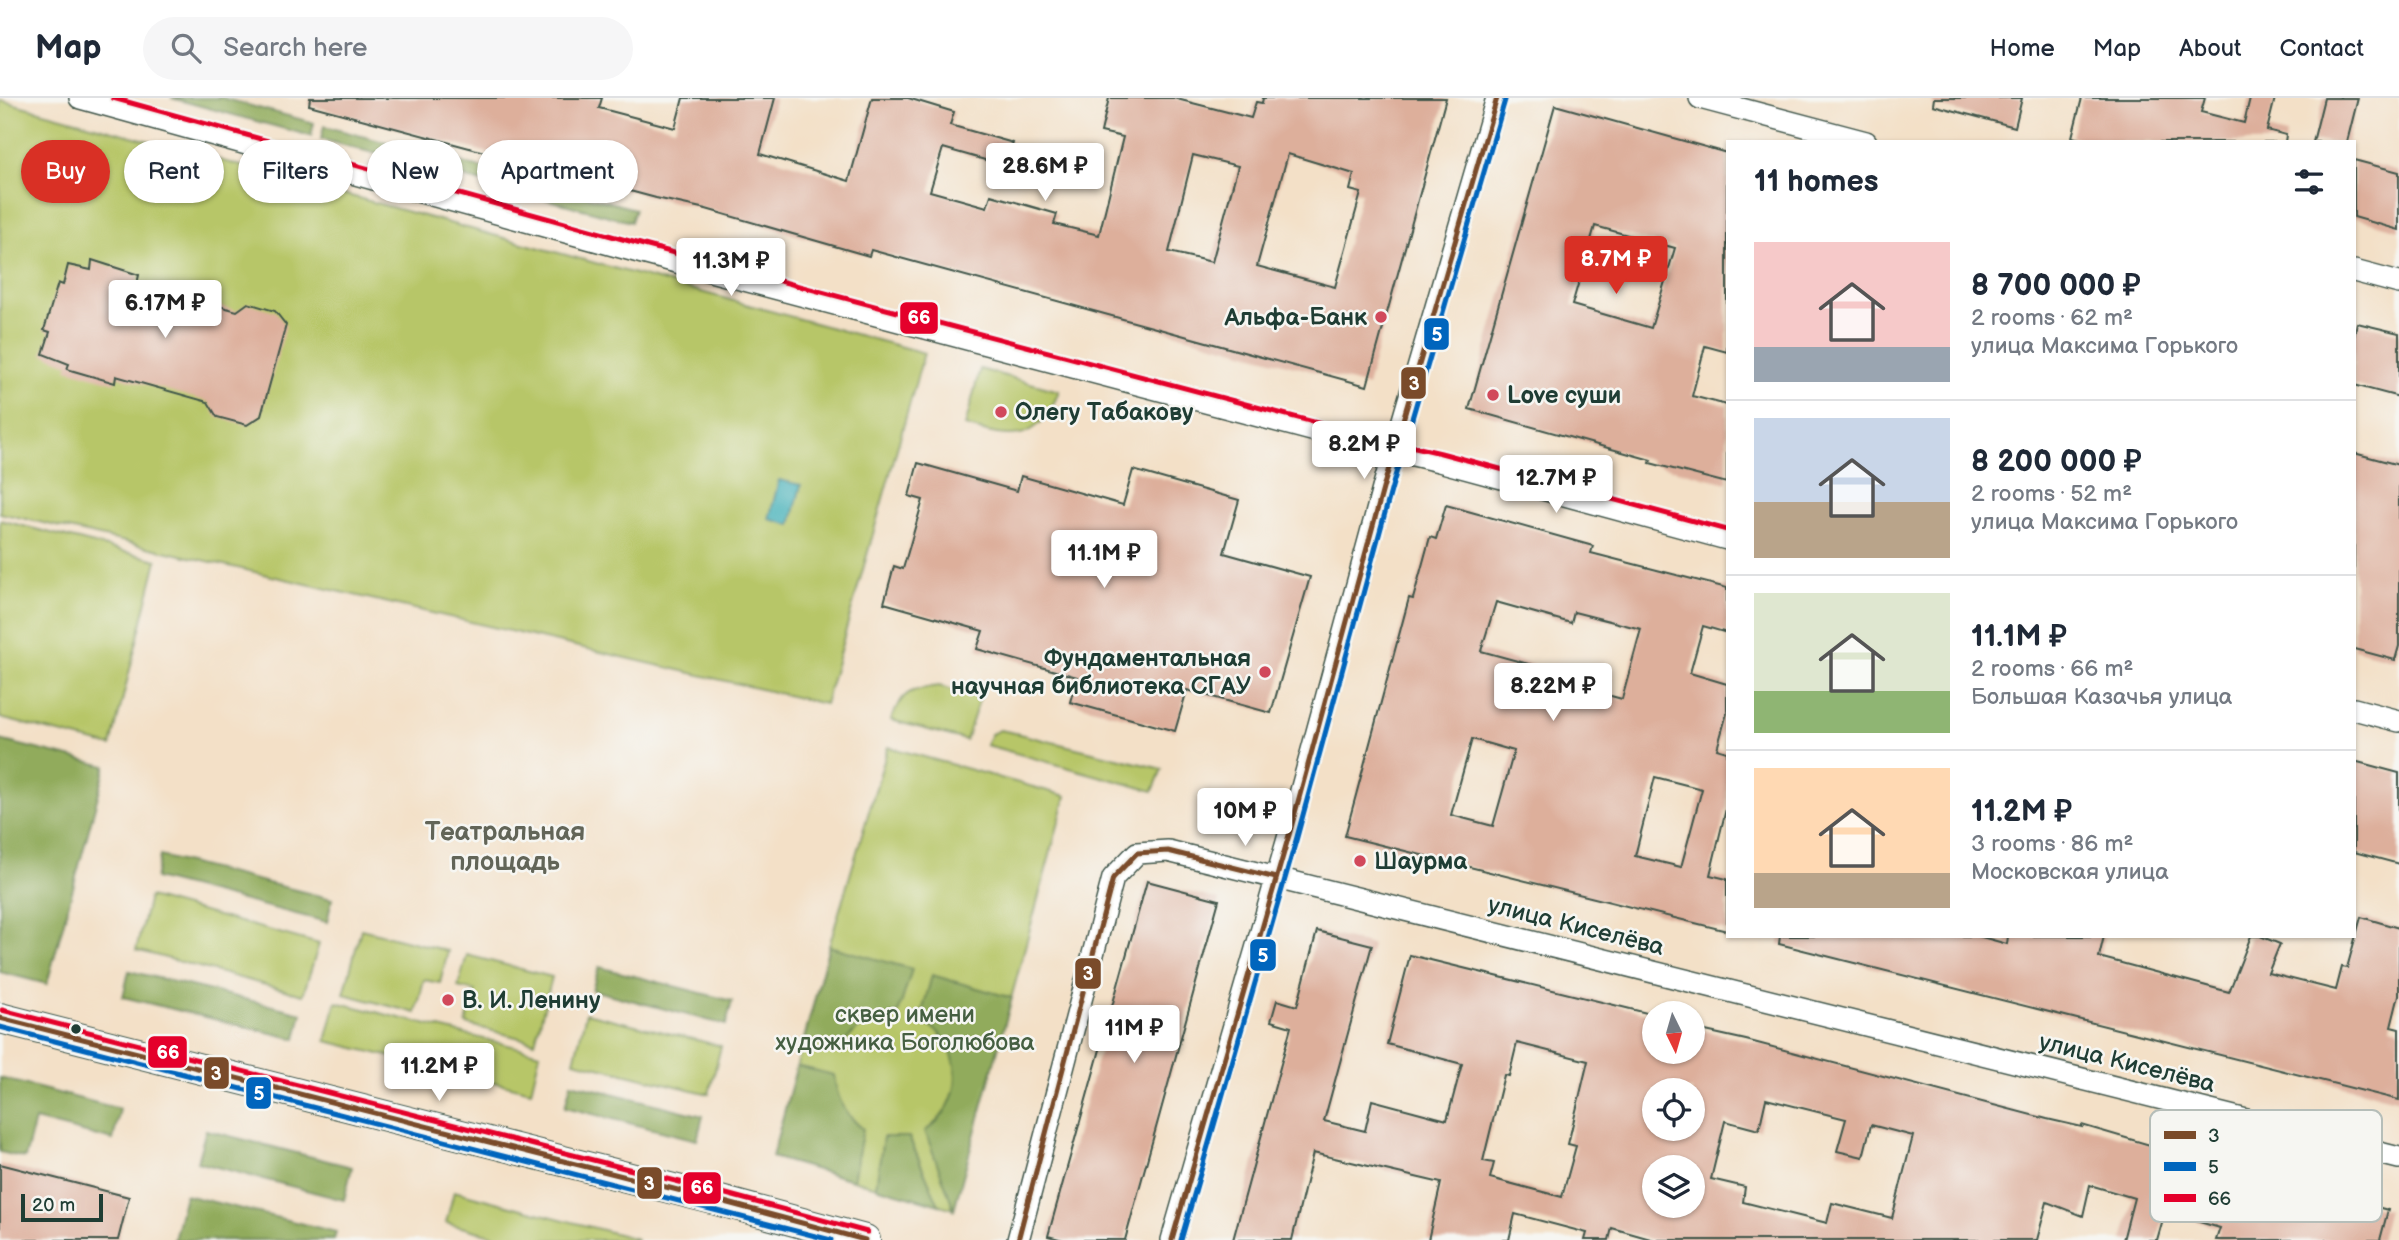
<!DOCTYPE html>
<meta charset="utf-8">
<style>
:root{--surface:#fff;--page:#f6f6f7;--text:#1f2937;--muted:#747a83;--line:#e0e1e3;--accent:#d93025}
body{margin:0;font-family:"Balsamiq Sans",sans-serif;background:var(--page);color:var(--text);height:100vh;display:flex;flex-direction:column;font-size:26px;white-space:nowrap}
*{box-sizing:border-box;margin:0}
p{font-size:23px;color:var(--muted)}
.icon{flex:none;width:38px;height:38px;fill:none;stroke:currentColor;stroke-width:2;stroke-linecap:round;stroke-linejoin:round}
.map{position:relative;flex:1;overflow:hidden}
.side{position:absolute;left:1726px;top:42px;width:630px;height:798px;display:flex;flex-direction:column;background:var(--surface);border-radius:0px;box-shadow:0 2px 5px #0004}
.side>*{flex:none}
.banner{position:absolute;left:21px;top:42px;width:665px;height:63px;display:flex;gap:14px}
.needle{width:46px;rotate:175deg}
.controls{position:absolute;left:1642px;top:903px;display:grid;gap:14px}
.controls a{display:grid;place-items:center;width:63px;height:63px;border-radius:50%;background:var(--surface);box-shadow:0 2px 5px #0004;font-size:35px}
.scale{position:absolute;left:21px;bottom:18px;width:82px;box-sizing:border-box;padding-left:7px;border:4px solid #1f3d34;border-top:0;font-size:19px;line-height:24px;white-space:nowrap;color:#1f3d34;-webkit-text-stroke:5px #f6f6f2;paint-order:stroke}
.price{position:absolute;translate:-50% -60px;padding:0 16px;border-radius:7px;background:#fff;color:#222;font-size:23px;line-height:46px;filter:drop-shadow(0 2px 4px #0008)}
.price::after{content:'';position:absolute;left:50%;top:42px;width:21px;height:16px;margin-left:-10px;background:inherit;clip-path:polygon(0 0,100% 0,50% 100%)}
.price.on{background:var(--accent);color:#fff}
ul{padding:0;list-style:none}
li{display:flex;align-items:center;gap:21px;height:175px;padding:0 28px}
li+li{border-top:2px solid var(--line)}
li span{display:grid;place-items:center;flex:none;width:196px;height:140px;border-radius:0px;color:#555}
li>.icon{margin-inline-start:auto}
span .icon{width:84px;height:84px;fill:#fffc;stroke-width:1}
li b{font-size:30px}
h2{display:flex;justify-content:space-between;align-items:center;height:84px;padding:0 28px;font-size:30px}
.pill{padding:0 24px;border-radius:32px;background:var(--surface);box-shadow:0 2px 5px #0004;font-size:24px;line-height:63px}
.pill.on{background:var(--accent);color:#fff}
header{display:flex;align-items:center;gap:42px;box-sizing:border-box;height:98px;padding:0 35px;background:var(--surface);border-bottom:2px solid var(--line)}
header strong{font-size:33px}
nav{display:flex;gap:38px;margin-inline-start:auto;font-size:24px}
.search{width:490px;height:63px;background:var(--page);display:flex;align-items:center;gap:18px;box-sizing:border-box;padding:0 24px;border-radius:38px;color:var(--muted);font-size:26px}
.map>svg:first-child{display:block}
.green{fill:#b7c668;stroke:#6b824e;stroke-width:2}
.forest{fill:#91ab5c;stroke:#587448;stroke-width:2}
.water{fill:#3daeb7;stroke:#2e7676;stroke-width:2}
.building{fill:#ddaf9b;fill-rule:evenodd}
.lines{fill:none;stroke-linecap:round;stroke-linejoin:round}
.minor-casing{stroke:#3f554a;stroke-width:24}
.secondary-casing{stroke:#3f554a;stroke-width:32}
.minor{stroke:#fff;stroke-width:21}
.secondary{stroke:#fff;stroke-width:30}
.bus-1-casing{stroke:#f6f6f2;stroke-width:10}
.bus-2-casing{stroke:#f6f6f2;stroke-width:10}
.bus-3-casing{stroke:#f6f6f2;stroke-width:10}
.bus-1{stroke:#7a4b2a;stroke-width:5}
.bus-2{stroke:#0065bd;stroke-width:5}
.bus-3{stroke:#e4002b;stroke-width:5}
.poi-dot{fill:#d1495b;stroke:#f6f6f2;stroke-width:2.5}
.bus-dot{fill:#1f3d34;stroke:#f6f6f2;stroke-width:2.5}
.labels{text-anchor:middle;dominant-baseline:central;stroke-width:5;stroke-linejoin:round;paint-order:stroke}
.poi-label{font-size:24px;font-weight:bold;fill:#1f3d34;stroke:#f6f6f2;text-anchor:start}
.street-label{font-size:24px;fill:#1f3d34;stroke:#f6f6f2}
.park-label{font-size:24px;fill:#455f41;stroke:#f6f6f2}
.neighbourhood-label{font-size:26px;font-weight:bold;fill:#626558;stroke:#f6f6f2}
.key{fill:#f6f6f2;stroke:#b6beb9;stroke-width:2}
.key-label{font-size:19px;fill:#1f3d34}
.line-badge{stroke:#f6f6f2;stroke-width:2.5}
.badge-label{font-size:19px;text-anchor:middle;font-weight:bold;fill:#fff}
</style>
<header>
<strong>Map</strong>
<div class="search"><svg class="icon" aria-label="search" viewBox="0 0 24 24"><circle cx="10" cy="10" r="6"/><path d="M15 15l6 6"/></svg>Search here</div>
<nav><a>Home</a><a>Map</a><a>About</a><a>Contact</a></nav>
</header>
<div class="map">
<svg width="2399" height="1142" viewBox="0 0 2399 1142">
<rect width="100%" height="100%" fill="#f6f6f2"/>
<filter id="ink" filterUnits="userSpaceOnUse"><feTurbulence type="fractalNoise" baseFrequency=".0143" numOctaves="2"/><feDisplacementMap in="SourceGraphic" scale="14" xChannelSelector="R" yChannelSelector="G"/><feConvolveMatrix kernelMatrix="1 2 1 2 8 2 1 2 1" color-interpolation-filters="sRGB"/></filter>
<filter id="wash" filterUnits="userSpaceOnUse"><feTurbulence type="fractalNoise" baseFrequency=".00686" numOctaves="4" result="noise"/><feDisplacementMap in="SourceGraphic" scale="28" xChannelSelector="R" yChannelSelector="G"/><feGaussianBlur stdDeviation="1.57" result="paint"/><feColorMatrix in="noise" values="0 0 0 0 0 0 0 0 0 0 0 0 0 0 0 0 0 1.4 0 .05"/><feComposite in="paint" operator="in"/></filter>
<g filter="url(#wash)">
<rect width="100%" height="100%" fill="#f3e0c7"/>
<g class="green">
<polygon points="0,2 924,255 825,606 0,415"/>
<path d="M980,271L1059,293C1039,346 1012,342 965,328Z"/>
<polygon points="0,422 157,462 111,648 0,620"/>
<path d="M939,588L980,599L966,642L891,622C901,594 910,591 939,588Z"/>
<polygon points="1000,632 1015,635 1162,671 1153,693 986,647 991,636"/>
<polygon points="888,649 1066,698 954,1111 772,1059 829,848"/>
<polygon points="149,799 319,846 303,897 136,852"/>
<polygon points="361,831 448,853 440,885 424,882 416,915 344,896"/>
<polygon points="467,857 552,879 535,944 466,926 475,893 458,889"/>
<polygon points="336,904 540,955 531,993 326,943"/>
<polygon points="586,915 721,948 709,996 574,963"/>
<polygon points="454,1093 637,1141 637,1142 510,1142 446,1125"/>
</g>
<g class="forest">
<polygon points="171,0 222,0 314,25 311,38"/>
<polygon points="324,28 635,111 631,124 321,41"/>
<polygon points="0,642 106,668 47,886 0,874"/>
<polygon points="160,758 332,801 327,824 155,780"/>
<path d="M829,848L912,871L898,916C873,921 854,929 840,951L804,942Z"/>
<polygon points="599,869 732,903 726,927 592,892"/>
<polygon points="129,873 302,915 296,941 123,899"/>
<path d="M932,877L1012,900L954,1111L925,1033C959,1011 967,965 938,934C933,930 926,926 920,922Z"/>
<path d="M797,968L834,977C837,1001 844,1015 863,1031L853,1082L772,1059Z"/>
<polygon points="0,980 120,1011 113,1042 35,1022 25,1060 0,1054"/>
<polygon points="571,985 703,1018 697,1042 565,1009"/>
<polygon points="206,1032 352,1069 344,1102 197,1064"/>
<polygon points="883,1039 909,1039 939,1107 876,1089"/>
<polygon points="185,1097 336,1134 334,1142 174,1142"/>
</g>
<polygon class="water" points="779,382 801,387 791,427 769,421"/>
<g id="blocks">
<g class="building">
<path d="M310,0H602L599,10L675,30L683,0H775L760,56L849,83L872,0H908L954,14L950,27L1013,45L1006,68L943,50L930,93L987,109L991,97L1057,116L1054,126L1099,137L1123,39L1101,34L1109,0H1173L1251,20L1256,4L1262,5L1263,0H1446L1367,288L871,152L869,158L706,111L656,100L309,7ZM1288,56L1354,76L1350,92L1361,95L1335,189L1257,168ZM1193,57L1238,68L1212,164L1169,154Z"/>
<polygon points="1934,0 2022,0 2015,29 1933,7"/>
<polygon points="2082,0 2205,0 2201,14 2244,25 2250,0 2275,0 2267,32 2286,37 2285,44 2092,44 2072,39"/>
<polygon points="2324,0 2358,0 2347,44 2313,44"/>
<path d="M1555,7L1727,55V254L1705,248L1692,298L1727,307V385L1650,365L1651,362L1469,311ZM1595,128L1675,150L1651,230L1572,207Z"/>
<polygon points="2354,62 2399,74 2399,132 2354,119"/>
<polygon points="92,162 139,177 137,186 237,213 248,205 275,213 286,227 261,318 247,327 217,319 208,304 116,278 115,285 67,271 69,266 43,256 50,234 44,232 58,185 63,187 68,167 91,172"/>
<polygon points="2357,225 2399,235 2399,299 2354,287 2354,239"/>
<polygon points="2354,355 2399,367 2399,548 2395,562 2354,551"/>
<polygon points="918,365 1017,393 1021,378 1123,407 1133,372 1239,402 1224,455 1310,479 1271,615 1187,592 1175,633 1070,604 1077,579 977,551 983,533 884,505 894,468 903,471 923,402 909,398"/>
<path d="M1446,407L1593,448L1591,455L1727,490V535L1703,528L1690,575L1727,586V615L1717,651L1727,654V707L1710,777L1727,781V833L1345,738L1409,500L1413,501L1430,439L1436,441ZM1496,504L1571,525L1574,514L1641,531L1622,601L1574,588L1576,579L1481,553ZM1472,641L1514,653L1493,728L1451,717ZM1655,679L1702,691L1681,769L1635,758Z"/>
<polygon points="2354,663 2399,675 2399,766 2354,754"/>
<polygon points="1147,783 1219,802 1125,1142 1063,1142 1048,1138"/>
<polygon points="2361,819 2399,830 2399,897 2391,929 2399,931 2399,1002 1779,846 1780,838 1978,838 2007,846 2008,838 2104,838 2099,859 2229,894 2251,838 2260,838 2280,846 2268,875 2336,892 2342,869 2347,870"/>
<path d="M1317,833L1372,847L1324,1023L1365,1033L1372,1002L1447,1022L1462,966L1387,946L1410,857L1651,916L1650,922H1654V954H1692V930L1746,942L2047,1021L2082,1029V1027L2184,1057L2186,1050L2288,1078L2286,1085L2388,1112L2380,1142H2216L2220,1130L2165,1114L2157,1142H2123L2134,1100L2090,1087L2083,1118L2047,1104L2037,1142H1654L1612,1130L1609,1142H1585L1587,1135L1515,1116L1509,1142H1428L1441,1085L1313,1055L1292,1142H1233L1291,929L1271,923L1277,902L1297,908ZM1517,945L1588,963L1568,1046L1576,1048L1562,1099L1490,1080L1494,1065L1483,1063L1504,977L1509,978ZM1654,992H1692V1031H1654ZM1766,1001L1846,1021L1837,1053L1863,1059L1871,1027L1913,1038L1892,1120L1832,1105L1827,1125L1743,1104L1745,1089L1711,1081L1725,1023L1759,1032ZM1654,1069H1692V1108H1654Z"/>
<polygon points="0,1066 129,1099 118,1142 0,1142"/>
</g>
</g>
</g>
<g filter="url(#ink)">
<use href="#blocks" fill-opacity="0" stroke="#3f554a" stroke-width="2"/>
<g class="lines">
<defs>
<g id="minor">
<polyline points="80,0 642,155 1353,343 1439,363 1727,441"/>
<polyline points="1700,0 1866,44"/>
<polyline points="2354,173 2399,185"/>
<polyline points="2354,611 2399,623"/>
<polyline points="1018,1142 1113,780 1137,755 1168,753 2399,1060"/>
<polyline points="1172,1142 1289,737 1384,387 1497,0"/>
</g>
<polyline id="secondary" points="0,920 713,1101 865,1142"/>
</defs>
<use href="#minor" class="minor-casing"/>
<use href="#secondary" class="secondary-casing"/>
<use href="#minor" class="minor"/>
<use href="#secondary" class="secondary"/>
<defs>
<g id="bus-1">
<polyline points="0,920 713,1101 865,1142"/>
<polyline points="1018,1142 1113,780 1137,755 1168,753 1276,780"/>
<polyline points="1172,1142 1289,737 1384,387 1497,0"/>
</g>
<g id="bus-2">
<polyline points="0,929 831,1142"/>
<polyline points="1181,1142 1297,739 1392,389 1505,2"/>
</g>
<g id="bus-3">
<polyline points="113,0 644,147 1355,335 1441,355 1727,432"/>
<polyline points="2,912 715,1093 867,1134"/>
</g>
</defs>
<use href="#bus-1" class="bus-1-casing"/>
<use href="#bus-2" class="bus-2-casing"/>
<use href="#bus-3" class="bus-3-casing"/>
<use href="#bus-1" class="bus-1"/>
<use href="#bus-2" class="bus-2"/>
<use href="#bus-3" class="bus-3"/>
</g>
</g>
<g class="poi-dot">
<circle cx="1381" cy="219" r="7"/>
<circle cx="1493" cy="297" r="7"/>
<circle cx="1001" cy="314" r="7"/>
<circle cx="1265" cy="574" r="7"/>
<circle cx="1360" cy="763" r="7"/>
<circle cx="448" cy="902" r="7"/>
</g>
<circle class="bus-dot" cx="76" cy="931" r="6"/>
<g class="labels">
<g class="poi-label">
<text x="1367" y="219" text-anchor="end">Альфа-Банк</text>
<text x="1507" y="297">Love суши</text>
<text x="1015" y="314">Олегу Табакову</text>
<text x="1251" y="560" text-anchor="end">Фундаментальная<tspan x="1251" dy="28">научная библиотека СГАУ</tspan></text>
<text x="1374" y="763">Шаурма</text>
<text x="462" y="902">В. И. Ленину</text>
</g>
<g class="street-label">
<text transform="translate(1576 828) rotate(14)">улица Киселёва</text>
<text transform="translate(2127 965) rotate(14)">улица Киселёва</text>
</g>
<g class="park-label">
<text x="905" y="916">сквер имени<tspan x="905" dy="28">художника Боголюбова</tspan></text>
</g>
<g class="neighbourhood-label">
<text x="505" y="734">Театральная<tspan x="505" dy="30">площадь</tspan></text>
</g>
</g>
<rect x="2150" y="1012" width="232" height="112" rx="10" class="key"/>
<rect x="2164" y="1033" width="32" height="8" fill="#7a4b2a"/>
<rect x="2164" y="1064" width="32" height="9" fill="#0065bd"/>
<rect x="2164" y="1096" width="32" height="8" fill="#e4002b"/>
<g class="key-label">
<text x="2208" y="1044">3</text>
<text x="2208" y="1075">5</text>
<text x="2208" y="1107">66</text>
</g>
<g class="line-badge">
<rect x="899" y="203" width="40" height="34" rx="7" fill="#e4002b"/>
<rect x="1423" y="219" width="27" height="34" rx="7" fill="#0065bd"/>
<rect x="1400" y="268" width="27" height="34" rx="7" fill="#7a4b2a"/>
<rect x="1249" y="840" width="28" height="34" rx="7" fill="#0065bd"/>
<rect x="1074" y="859" width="28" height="33" rx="7" fill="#7a4b2a"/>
<rect x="147" y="937" width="41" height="34" rx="7" fill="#e4002b"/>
<rect x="203" y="958" width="27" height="34" rx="7" fill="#7a4b2a"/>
<rect x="245" y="978" width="27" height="34" rx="7" fill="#0065bd"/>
<rect x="636" y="1068" width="27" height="34" rx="7" fill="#7a4b2a"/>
<rect x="682" y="1073" width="40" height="34" rx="7" fill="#e4002b"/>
</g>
<g class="badge-label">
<text x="919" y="226">66</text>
<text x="1437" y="243">5</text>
<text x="1414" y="292">3</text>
<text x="1263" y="864">5</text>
<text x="1088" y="882">3</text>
<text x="168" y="961">66</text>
<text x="216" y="982">3</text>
<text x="259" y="1002">5</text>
<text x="649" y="1092">3</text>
<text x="702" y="1096">66</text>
</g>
</svg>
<div class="controls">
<a><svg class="needle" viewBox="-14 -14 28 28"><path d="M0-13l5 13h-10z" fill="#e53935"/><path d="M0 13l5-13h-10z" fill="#747a83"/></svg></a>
<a><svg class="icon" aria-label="locate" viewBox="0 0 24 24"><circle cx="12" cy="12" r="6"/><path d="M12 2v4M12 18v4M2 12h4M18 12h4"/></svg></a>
<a><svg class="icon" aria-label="layers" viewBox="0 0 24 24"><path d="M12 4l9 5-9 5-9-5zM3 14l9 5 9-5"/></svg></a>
</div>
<div class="scale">20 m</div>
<b class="price" style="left:1045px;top:105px">28.6M ₽</b>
<b class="price on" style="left:1616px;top:198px">8.7M ₽</b>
<b class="price" style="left:731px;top:200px">11.3M ₽</b>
<b class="price" style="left:165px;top:242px">6.17M ₽</b>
<b class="price" style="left:1364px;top:383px">8.2M ₽</b>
<b class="price" style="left:1556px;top:417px">12.7M ₽</b>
<b class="price" style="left:1104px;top:492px">11.1M ₽</b>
<b class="price" style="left:1553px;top:625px">8.22M ₽</b>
<b class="price" style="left:1245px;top:750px">10M ₽</b>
<b class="price" style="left:1134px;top:967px">11M ₽</b>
<b class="price" style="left:439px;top:1005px">11.2M ₽</b>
<div class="banner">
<a class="pill on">Buy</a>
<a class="pill">Rent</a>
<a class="pill">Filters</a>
<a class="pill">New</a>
<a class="pill">Apartment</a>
</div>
<section class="side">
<h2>11 homes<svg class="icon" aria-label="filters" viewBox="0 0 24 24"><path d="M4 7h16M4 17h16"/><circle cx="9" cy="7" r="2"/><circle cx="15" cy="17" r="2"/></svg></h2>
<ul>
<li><span style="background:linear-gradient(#f6c9c9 75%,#9aa5b1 0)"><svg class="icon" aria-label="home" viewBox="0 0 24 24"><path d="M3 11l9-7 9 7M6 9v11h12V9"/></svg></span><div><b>8 700 000 ₽</b><p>2 rooms · 62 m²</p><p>улица Максима Горького</p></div></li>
<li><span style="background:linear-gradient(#c9d6e8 60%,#b9a48a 0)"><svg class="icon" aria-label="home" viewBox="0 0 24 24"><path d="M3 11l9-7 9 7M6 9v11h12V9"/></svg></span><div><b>8 200 000 ₽</b><p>2 rooms · 52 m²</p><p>улица Максима Горького</p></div></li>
<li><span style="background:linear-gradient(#dfe7d0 70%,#8fb573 0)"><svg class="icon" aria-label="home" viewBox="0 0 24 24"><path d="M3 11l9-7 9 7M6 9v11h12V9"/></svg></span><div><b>11.1M ₽</b><p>2 rooms · 66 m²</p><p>Большая Казачья улица</p></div></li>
<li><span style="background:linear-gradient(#ffd9b3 75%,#b9a48a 0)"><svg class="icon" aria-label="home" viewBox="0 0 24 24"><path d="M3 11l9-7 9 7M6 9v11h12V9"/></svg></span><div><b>11.2M ₽</b><p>3 rooms · 86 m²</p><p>Московская улица</p></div></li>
</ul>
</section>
</div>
